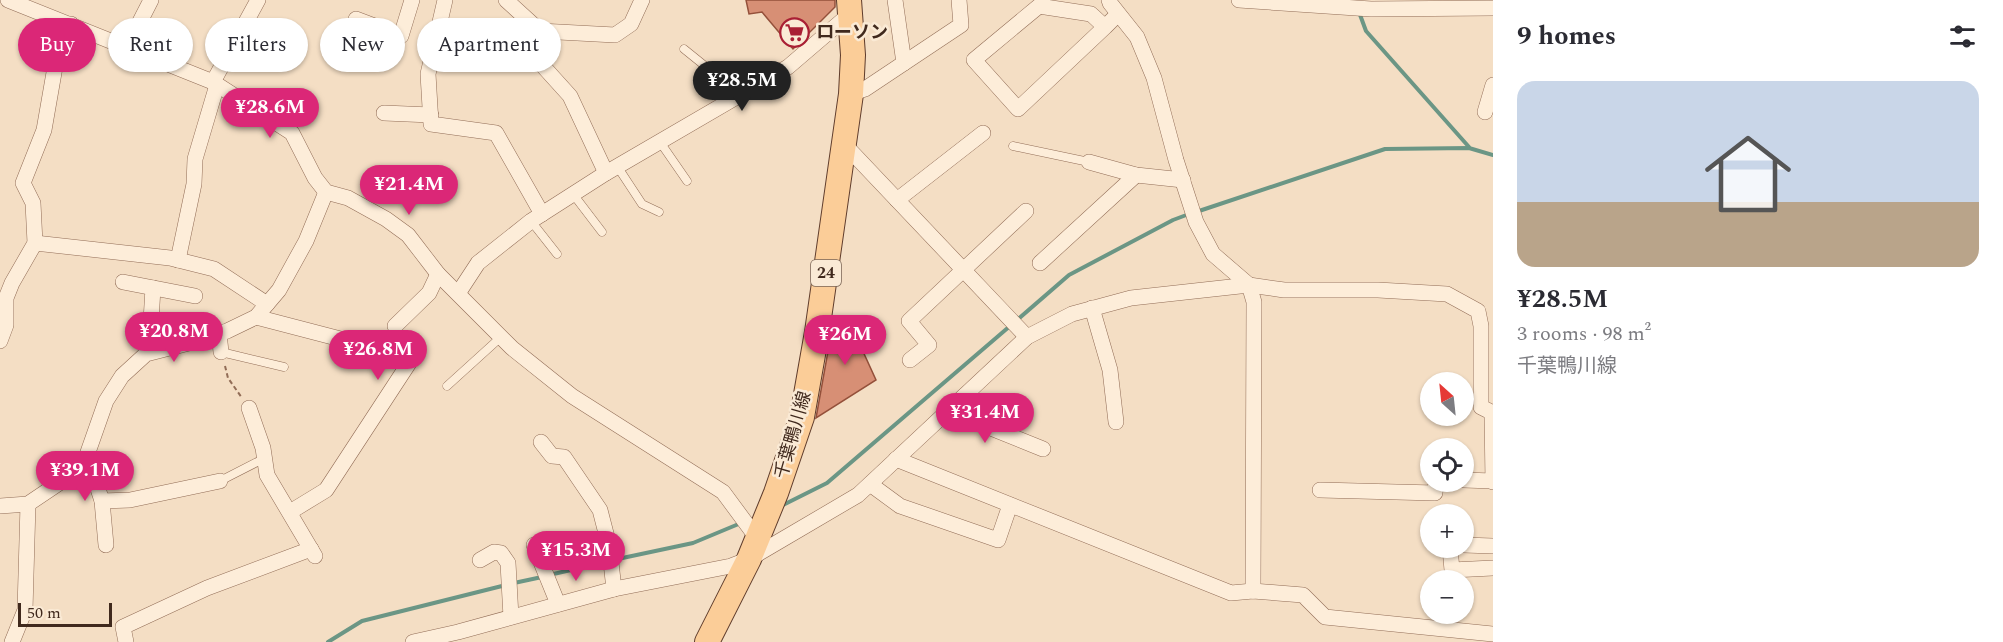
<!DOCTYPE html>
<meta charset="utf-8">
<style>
:root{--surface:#fff;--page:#f2f2f3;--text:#2b2b33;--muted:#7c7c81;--line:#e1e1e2;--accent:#db2777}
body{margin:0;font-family:Spectral,"Noto Sans JP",serif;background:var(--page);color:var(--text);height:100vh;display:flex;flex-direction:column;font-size:22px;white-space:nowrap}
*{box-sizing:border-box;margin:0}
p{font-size:20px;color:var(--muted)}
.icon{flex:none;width:33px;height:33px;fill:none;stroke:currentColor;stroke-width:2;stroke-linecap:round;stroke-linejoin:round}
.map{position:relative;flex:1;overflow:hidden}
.sheet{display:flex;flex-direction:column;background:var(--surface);width:510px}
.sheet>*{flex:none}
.hud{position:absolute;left:18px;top:18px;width:570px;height:54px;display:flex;gap:12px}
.needle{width:39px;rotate:333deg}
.controls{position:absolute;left:1420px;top:372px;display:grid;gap:12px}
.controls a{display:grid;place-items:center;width:54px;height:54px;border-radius:50%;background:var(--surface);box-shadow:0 2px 4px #0004;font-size:30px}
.scale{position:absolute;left:18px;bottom:15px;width:94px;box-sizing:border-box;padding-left:6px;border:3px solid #40291d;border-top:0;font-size:16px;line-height:21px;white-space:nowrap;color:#40291d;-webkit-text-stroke:4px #faead5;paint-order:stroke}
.price{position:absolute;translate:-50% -51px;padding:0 14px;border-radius:21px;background:var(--accent);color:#fff;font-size:20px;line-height:39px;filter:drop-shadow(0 2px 3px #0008)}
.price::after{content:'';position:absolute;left:50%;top:36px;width:18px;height:14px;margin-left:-9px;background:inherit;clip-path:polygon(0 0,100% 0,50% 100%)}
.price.selected{background:#222;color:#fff}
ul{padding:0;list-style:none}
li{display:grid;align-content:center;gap:12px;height:318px;padding:0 24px}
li+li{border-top:2px solid var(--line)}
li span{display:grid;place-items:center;height:186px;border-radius:18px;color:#555}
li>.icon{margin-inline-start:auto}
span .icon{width:108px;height:108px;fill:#fffc;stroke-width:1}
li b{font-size:26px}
h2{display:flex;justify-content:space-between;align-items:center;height:72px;padding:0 24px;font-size:26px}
.tag{padding:0 21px;border-radius:27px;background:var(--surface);box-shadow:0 2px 4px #0004;font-size:21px;line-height:54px}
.tag.selected{background:var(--accent);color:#fff}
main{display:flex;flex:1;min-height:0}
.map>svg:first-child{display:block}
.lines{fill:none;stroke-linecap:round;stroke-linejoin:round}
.stream{stroke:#6b9685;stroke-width:4}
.building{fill:#d78f75;stroke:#94503a;stroke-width:1.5}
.service-casing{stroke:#926d57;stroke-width:9}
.minor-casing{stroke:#926d57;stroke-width:16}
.primary-casing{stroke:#5f3c2c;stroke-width:26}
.path{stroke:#926d57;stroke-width:2;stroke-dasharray:4.5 3;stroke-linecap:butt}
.service{stroke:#fdedd9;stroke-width:8}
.minor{stroke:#fdedd9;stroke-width:15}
.primary{stroke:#fbcd98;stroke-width:24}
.labels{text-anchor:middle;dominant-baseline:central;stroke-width:5;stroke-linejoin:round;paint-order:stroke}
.shield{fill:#faead5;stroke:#786354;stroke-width:1.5}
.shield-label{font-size:16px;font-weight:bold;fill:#40291d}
.poi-label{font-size:18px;font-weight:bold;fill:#40291d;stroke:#faead5;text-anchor:start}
.street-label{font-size:18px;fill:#40291d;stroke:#faead5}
</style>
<main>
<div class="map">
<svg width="1493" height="642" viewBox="0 0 1493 642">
<rect width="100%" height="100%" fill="#f4dec4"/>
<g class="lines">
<g class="stream">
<polyline points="1359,12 1366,31 1469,147"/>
<polyline points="1196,212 1385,149 1469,148 1493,155"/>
<polyline points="1016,321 1069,275 1173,220 1189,214"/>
<polyline points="781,506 827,483 1010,326"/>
<polyline points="613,560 693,543 741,523"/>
<polyline points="549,575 606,562"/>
<polyline points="514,583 542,577"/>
<polyline points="328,642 362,621 506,585"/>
</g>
</g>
<g class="building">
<polygon points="746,0 835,0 835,7 793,49 762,12 749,14"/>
<polygon points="860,318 872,341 861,347 876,380 816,418 832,329"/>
</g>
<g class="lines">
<defs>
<g id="service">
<polyline points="684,49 710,70 734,99"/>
<polyline points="660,142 687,181"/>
<polyline points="1013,146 1089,162"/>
<polyline points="617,166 642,204 659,212"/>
<polyline points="573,194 602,232"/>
<polyline points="531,221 557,254"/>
<polyline points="221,352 284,367"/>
<polyline points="447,386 501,337"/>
<polyline points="220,481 265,458"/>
</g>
<g id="minor">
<polyline points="8,0 213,82 292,133 315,178 326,192 348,198 386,219 408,235 438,274 512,348 572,396 723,492 757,538"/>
<polyline points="445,0 428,74 431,124 496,133 542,214"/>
<polyline points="506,0 540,31 542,65 570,96 606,173"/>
<polyline points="895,0 904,63"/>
<polyline points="1109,0 1110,3 1137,37 1154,78 1176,160 1196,222 1213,254 1249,285 1254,302 1253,591"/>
<polyline points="1239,0 1371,9 1493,8"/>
<polyline points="356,19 401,36 412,0"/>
<polyline points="1105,27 1091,14 1039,6 974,60 1018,109 1105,27 1118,14"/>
<polyline points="540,31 615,35 631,24 642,0"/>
<polyline points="127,47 151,0"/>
<polyline points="213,82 258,0"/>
<polyline points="851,94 865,89 961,25 959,0"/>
<polyline points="1485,112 1493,85"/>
<polyline points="384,113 431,115"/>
<polyline points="844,144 1027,337"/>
<polyline points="1089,162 1136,175 1183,180"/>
<polyline points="897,200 983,133"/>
<polyline points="35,243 170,258 214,269 267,304"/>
<polyline points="178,260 194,184 195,159 217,85"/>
<polyline points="1040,263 1136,175"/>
<polyline points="123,282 195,296"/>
<polyline points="153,288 151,321 162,349"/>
<polyline points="459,292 478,263 531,221 606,173 788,67 851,13"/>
<polyline points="1092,308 1110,370 1116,422"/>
<polyline points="256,317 398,354 409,363 326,490 290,512"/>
<polyline points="395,326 429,293 438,274"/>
<polyline points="219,333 221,352"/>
<polyline points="0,341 6,325 6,298 12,283 35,243 33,203 23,183 44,130 55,67 71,24"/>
<polyline points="910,360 929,345 909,321 1026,211"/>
<polyline points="964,396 981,424 1043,449"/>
<polyline points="249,408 263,448 267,475 315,556"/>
<polyline points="1492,413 1493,482"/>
<polyline points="541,442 552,456 564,457 600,510 609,545 614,589"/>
<polyline points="87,455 102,501 106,545"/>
<polyline points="896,459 1231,593 1253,591 1303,595 1325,617 1493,634"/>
<polyline points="1464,480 1493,481"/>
<polyline points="870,484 900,506 998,540 1010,505"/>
<polyline points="1320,490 1435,493 1436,482"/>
<polyline points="102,501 130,500 220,481"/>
<polyline points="0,506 28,504 68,477 87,455 106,401 122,376 146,354 193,342 227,331 256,317 279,290 306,241 326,192"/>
<polyline points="534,545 558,604"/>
<polyline points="1464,545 1493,546"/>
<polyline points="1450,548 1452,570 1493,568"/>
<polyline points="480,560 494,552 501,553 508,563 511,617"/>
<polyline points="12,642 25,610 28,504"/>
<polyline points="126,642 123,627 207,588 311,549"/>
<polyline points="413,642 458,632 614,589 731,566 749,559 858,495 1027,337 1072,314 1131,298 1249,285 1284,290 1378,290 1447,294 1478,311 1481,326 1481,407 1493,413"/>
</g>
<polyline id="primary" points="707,642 749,559 776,493 802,417 817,332 851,94 853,55 849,0"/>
</defs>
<use href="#service" class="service-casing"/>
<use href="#minor" class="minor-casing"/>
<use href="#primary" class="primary-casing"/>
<polyline class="path" points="225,366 228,378 242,398"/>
<use href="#service" class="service"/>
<use href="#minor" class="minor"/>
<use href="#primary" class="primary"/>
</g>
<defs>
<symbol id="supermarket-ring" viewBox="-11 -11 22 22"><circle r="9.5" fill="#faead5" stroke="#a91f34" stroke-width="1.5"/><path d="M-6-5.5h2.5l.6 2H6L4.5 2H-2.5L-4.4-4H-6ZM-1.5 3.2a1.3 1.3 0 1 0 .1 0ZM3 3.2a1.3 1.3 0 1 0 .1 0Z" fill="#a91f34"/></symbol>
</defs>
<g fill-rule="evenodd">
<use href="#supermarket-ring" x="778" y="16" width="33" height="33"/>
</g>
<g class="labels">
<rect class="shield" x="811" y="260" width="30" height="26" rx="4.5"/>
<g class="shield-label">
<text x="826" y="273">24</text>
</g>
<g class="poi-label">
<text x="816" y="32">ローソン</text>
</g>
<g class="street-label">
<text transform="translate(793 435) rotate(-74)">千葉鴨川線</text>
</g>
</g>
</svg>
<div class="controls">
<a><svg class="needle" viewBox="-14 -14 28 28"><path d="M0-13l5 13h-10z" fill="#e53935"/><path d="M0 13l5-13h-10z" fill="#7c7c81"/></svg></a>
<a><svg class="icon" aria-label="locate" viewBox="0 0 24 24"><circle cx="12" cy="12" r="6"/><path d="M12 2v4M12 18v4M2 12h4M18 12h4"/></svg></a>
<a>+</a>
<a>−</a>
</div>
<div class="scale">50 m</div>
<b class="price selected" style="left:742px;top:112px">¥28.5M</b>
<b class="price" style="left:270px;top:139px">¥28.6M</b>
<b class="price" style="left:409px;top:216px">¥21.4M</b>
<b class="price" style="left:174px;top:363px">¥20.8M</b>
<b class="price" style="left:845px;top:366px">¥26M</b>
<b class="price" style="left:378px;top:381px">¥26.8M</b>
<b class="price" style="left:985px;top:444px">¥31.4M</b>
<b class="price" style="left:85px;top:502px">¥39.1M</b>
<b class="price" style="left:576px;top:582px">¥15.3M</b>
<div class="hud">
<a class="tag selected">Buy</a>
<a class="tag">Rent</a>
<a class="tag">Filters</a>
<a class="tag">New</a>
<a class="tag">Apartment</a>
</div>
</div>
<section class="sheet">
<h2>9 homes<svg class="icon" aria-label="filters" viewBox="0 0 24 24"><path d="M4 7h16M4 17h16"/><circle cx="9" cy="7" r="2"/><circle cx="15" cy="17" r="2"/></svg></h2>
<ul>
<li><span style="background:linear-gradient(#c9d6e8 65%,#b9a48a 0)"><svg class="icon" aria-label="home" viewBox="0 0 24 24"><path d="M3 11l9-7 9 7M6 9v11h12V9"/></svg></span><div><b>¥28.5M</b><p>3 rooms · 98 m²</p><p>千葉鴨川線</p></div></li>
</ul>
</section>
</main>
